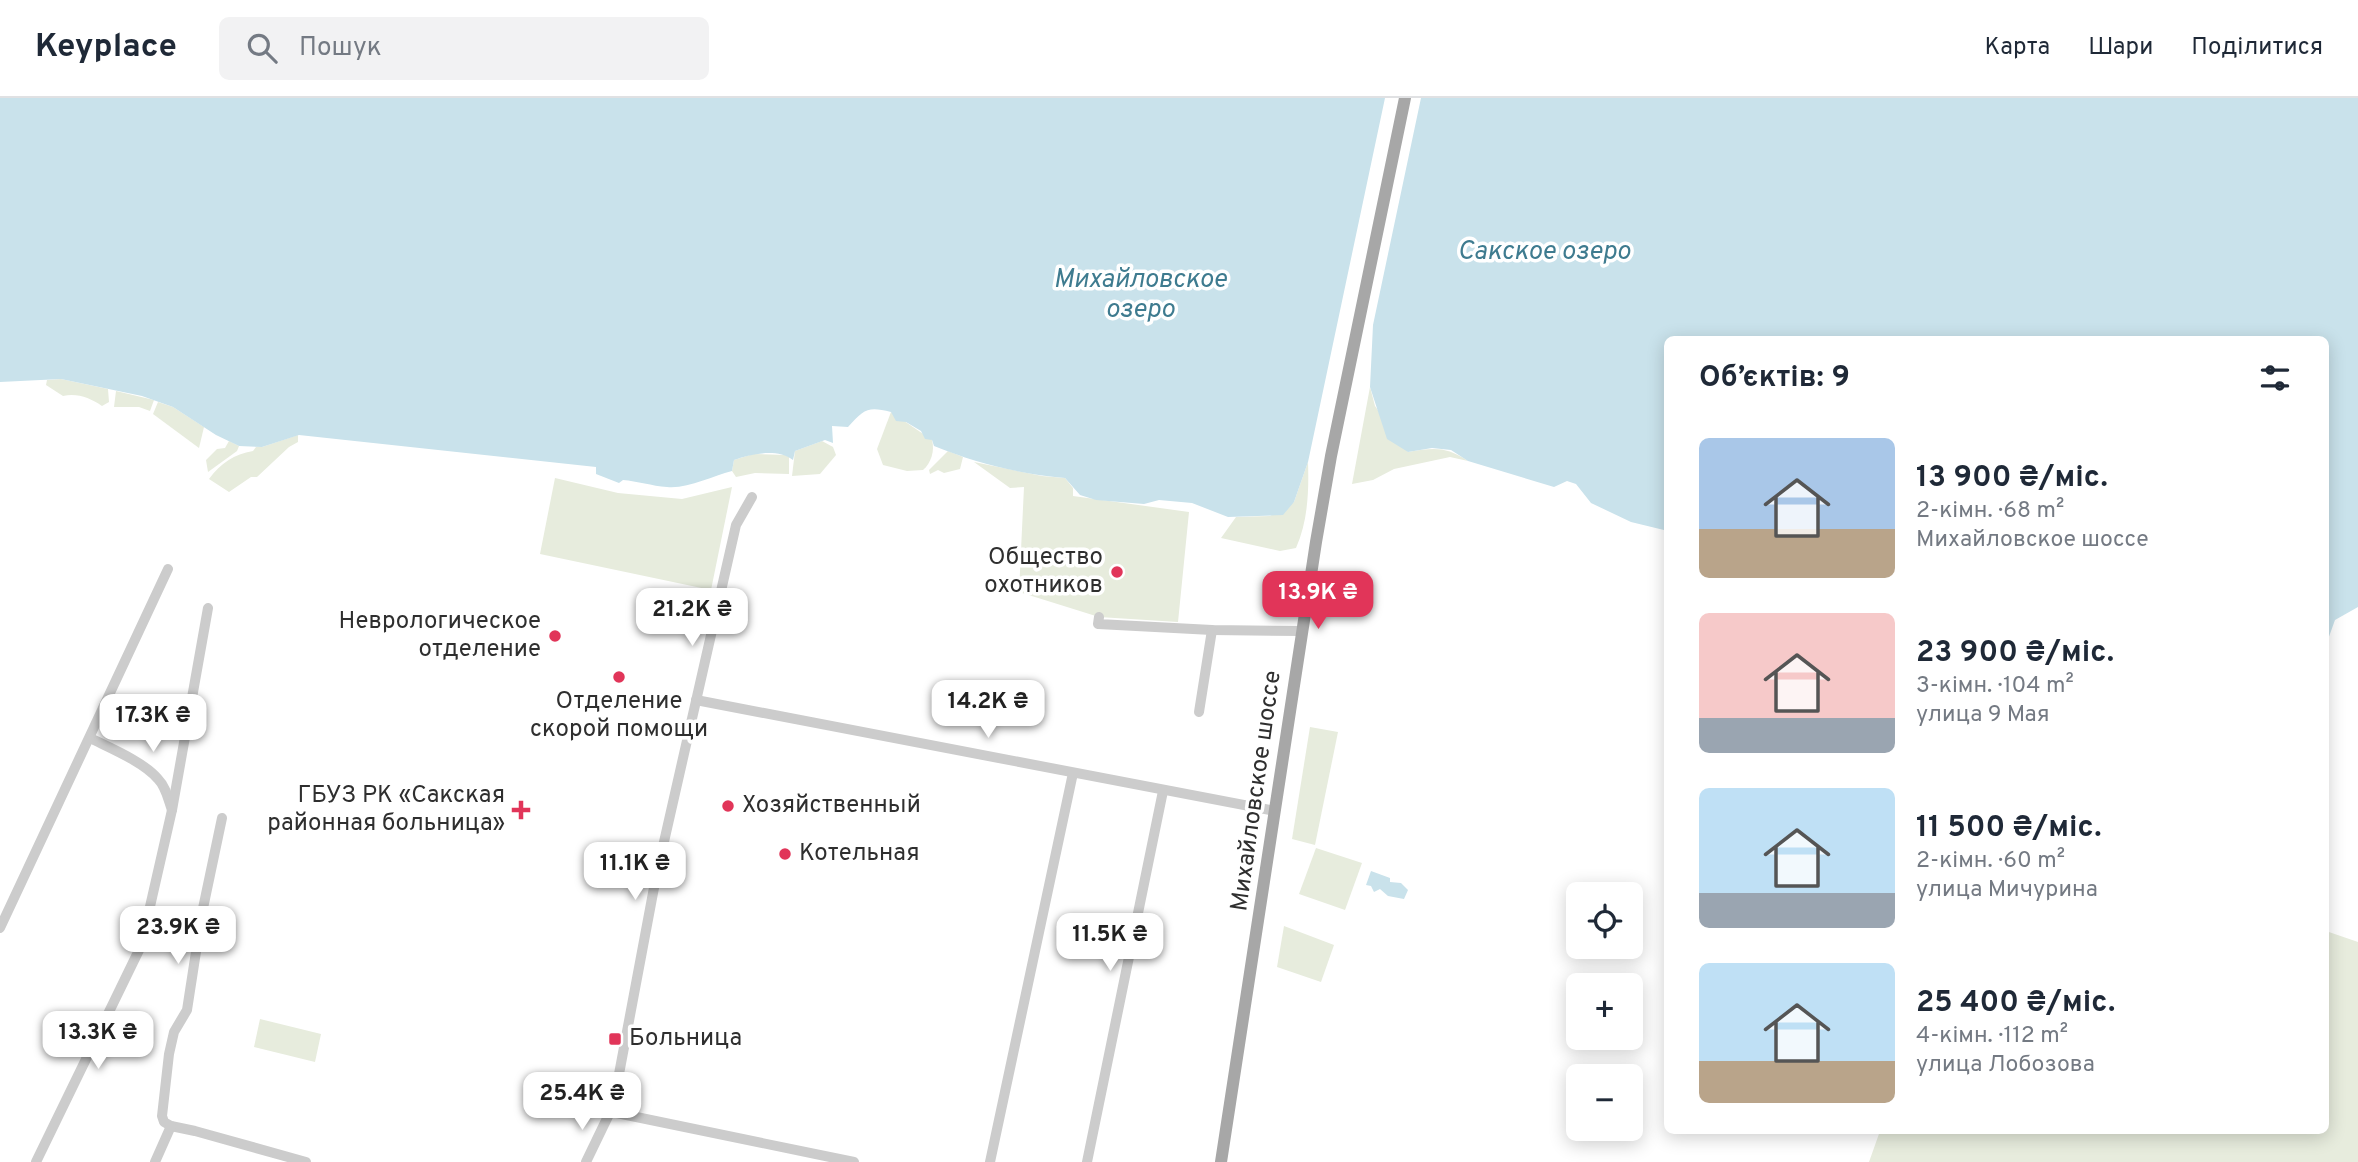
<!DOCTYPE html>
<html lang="uk">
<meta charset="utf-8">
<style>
:root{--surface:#fff;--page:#f2f2f3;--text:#1f2937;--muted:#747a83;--line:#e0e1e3;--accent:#e13559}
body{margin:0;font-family:Overpass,sans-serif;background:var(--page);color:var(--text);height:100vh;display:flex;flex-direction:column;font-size:26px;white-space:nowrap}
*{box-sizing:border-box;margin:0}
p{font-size:23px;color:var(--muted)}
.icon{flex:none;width:38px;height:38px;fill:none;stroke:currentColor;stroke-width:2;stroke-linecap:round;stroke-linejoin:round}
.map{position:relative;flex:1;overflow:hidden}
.sheet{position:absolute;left:1664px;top:238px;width:665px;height:798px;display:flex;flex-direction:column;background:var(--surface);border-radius:10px;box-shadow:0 4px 18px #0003}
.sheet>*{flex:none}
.buttons{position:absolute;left:1566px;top:784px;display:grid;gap:14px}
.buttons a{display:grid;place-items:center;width:77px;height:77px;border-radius:10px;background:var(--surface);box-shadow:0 4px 18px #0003;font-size:35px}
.price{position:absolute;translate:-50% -60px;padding:0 16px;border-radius:14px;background:#fff;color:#222;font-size:23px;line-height:46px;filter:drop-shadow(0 2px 4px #0008)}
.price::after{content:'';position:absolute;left:50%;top:42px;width:21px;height:16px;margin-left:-10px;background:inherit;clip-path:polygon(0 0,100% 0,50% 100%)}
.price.current{background:var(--accent);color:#fff}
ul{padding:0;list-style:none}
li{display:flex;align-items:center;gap:21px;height:175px;padding:0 35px}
li span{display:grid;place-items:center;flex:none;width:196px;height:140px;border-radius:10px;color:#555}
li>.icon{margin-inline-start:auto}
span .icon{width:84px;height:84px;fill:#fffc;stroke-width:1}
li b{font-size:30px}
h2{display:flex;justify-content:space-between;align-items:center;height:84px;padding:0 35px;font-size:30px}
header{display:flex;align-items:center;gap:42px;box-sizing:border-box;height:98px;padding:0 35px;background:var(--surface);border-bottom:2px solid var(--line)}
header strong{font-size:33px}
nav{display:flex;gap:38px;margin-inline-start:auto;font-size:24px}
.search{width:490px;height:63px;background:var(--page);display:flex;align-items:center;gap:18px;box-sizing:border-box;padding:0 24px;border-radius:10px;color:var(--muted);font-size:26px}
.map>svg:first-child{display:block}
.green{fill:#e7ecdd}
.water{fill:#c9e2eb}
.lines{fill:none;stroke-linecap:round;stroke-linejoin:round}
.minor{stroke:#ccc;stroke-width:10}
.major{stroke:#a7a7a7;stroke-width:12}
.poi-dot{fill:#e13559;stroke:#fff;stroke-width:2.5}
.labels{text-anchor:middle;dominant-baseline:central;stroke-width:7;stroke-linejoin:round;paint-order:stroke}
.poi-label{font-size:24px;fill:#2f2f2f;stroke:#fff;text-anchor:end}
.street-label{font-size:24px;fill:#2f2f2f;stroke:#fff}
.water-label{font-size:26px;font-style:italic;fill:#3e7b8f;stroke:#fff}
</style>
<header>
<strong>Keyplace</strong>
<div class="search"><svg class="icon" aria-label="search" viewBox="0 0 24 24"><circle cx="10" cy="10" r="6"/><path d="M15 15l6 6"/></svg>Пошук</div>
<nav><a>Карта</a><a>Шари</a><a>Поділитися</a></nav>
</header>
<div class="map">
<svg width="2358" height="1064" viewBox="0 0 2358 1064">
<rect width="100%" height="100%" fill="#fff"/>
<g class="green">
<path d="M61,281L108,291L109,304L102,308C90,300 78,295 63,298L46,287L47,282Z"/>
<path d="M1370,289L1375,308L1408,354C1434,350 1445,348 1468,363L1450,359L1394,371L1373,382L1352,386Z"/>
<polygon points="116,293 154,302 150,313 139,309 114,309"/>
<polygon points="158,304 173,309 204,329 199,350 153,316"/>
<path d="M891,314L932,342C935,353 931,365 923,372L907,373L883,367L877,351Z"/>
<path d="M298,337V344L289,349L257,379H251L229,394L209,381C221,365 234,356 253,353L256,349H262Z"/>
<polygon points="229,343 239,348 237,353 208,374 206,362 217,351 225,350"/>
<polygon points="822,343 833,349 836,357 820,376 792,378 795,353"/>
<polygon points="948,353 963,359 960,371 944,375 938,372 930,376 929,372"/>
<polygon points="753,356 785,357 789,359 789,376 755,375 736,379 732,373 734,362"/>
<polygon points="974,364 1042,378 1065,380 1073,390 1073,398 1189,414 1178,524 1099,519 1019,494 1024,389 1010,390"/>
<path d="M1308,364C1309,393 1308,423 1296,450L1280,453L1221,440L1236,419L1270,418L1294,404Z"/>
<polygon points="555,380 618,395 682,401 732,389 711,492 540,456"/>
<polygon points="1310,629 1338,634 1315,747 1292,741"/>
<polygon points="1316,750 1362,765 1345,812 1299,796"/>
<polygon points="1284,828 1334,847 1321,884 1277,869"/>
<polygon points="2326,833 2358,844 2358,1064 1869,1064 1880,1033 2326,1032"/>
<polygon points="260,921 321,936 315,964 254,949"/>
</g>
<g class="water">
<path d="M0,0H1385L1308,364L1294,404L1283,417L1228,419L1192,405L1159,402L1144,406L1096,402L1080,397L1065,380C1019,376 976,365 934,348L932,342L925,341L921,333L906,324L896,323L891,314C868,308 864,311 848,329L832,328L833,345L825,342L795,353L793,362C777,350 751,356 734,362L732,373C712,378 688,391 667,389C652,388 637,383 623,382L619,385L596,376V369L299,337L262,349L239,348L216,337L173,309L142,298L61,281L0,284Z"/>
<polygon points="1421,0 2358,0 2358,509 2335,522 2326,547 2326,242 1668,242 1668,433 1631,424 1591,405 1576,386 1567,383 1554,389 1468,363 1451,352 1432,350 1408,354 1387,341 1370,289 1373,227"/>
<polygon points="1371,773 1390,780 1390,784 1401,785 1408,792 1404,801 1388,798 1380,791 1374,794 1371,788 1366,787"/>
</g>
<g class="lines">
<g class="minor">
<polyline points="1099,519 1098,526 1212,532 1302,533"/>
<polyline points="696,602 1275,713"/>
<polyline points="1199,614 1212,532"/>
<path d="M90,640C110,650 144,664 158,681C166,689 168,701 172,712"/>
<polyline points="222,720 202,815 187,912 174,934 169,956 162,1018 164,1024 171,1028 195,1033 306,1064"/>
<polyline points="0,830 168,471"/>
<polyline points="612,1014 854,1064"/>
<polyline points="36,1064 141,848 172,712 208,510"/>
<polyline points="155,1064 171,1028"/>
<polyline points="586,1064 613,1008 656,779 736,427 752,399"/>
<polyline points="990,1064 1073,675"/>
<polyline points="1087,1064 1163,693"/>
</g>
<polyline class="major" points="1221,1064 1316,444 1331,358 1405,0"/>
</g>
<g class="poi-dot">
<circle cx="1117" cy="474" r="7"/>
<circle cx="555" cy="538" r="7"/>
<circle cx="619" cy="579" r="7"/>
<circle cx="728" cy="708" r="7"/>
<path d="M517.5 701.5h7v7h7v7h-7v7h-7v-7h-7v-7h7z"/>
<circle cx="785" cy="756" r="7"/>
<rect x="608" y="934" width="14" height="14" rx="3.5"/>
</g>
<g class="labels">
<g class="poi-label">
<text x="1103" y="460">Общество<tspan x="1103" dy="28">охотников</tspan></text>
<text x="541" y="524">Неврологическое<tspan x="541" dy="28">отделение</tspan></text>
<text x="619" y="604" text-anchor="middle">Отделение<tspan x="619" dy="28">скорой помощи</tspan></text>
<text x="505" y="698">ГБУЗ РК «Сакская<tspan x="505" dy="28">районная больница»</tspan></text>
<text x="742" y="708" text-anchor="start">Хозяйственный</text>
<text x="799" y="756" text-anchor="start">Котельная</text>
<text x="629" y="941" text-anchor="start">Больница</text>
</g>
<g class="street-label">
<text transform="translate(1257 693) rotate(-82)">Михайловское шоссе</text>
</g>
<g class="water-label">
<text x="1544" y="154">Сакское озеро</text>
<text x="1140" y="182">Михайловское<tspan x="1140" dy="30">озеро</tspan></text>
</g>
</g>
</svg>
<div class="buttons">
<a><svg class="icon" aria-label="locate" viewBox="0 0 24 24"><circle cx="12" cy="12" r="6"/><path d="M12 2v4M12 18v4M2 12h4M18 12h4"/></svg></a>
<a>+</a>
<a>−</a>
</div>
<b class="price current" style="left:1318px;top:533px">13.9K ₴</b>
<b class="price" style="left:692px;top:550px">21.2K ₴</b>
<b class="price" style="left:988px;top:642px">14.2K ₴</b>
<b class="price" style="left:153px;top:656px">17.3K ₴</b>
<b class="price" style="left:635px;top:804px">11.1K ₴</b>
<b class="price" style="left:178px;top:868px">23.9K ₴</b>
<b class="price" style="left:1110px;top:875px">11.5K ₴</b>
<b class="price" style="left:98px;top:973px">13.3K ₴</b>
<b class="price" style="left:582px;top:1034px">25.4K ₴</b>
<section class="sheet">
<h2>Об’єктів: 9<svg class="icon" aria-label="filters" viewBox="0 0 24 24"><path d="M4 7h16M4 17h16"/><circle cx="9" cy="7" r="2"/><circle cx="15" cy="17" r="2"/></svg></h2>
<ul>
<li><span style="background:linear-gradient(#a9c7e8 65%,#b9a48a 0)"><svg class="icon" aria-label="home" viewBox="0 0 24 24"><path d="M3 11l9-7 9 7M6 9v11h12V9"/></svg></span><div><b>13 900 ₴/міс.</b><p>2-кімн. · 68 m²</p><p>Михайловское шоссе</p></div></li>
<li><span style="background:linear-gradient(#f6c9c9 75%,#9aa5b1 0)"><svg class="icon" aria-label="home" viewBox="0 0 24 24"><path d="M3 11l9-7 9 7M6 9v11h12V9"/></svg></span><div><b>23 900 ₴/міс.</b><p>3-кімн. · 104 m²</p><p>улица 9 Мая</p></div></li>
<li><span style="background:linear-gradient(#bfe0f5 75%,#9aa5b1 0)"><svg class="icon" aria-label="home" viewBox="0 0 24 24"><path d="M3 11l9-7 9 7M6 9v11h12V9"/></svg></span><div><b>11 500 ₴/міс.</b><p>2-кімн. · 60 m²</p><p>улица Мичурина</p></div></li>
<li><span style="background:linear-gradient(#bfe0f5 70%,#b9a48a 0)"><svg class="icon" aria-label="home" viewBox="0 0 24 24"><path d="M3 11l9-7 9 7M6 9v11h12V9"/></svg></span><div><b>25 400 ₴/міс.</b><p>4-кімн. · 112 m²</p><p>улица Лобозова</p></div></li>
</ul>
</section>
</div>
